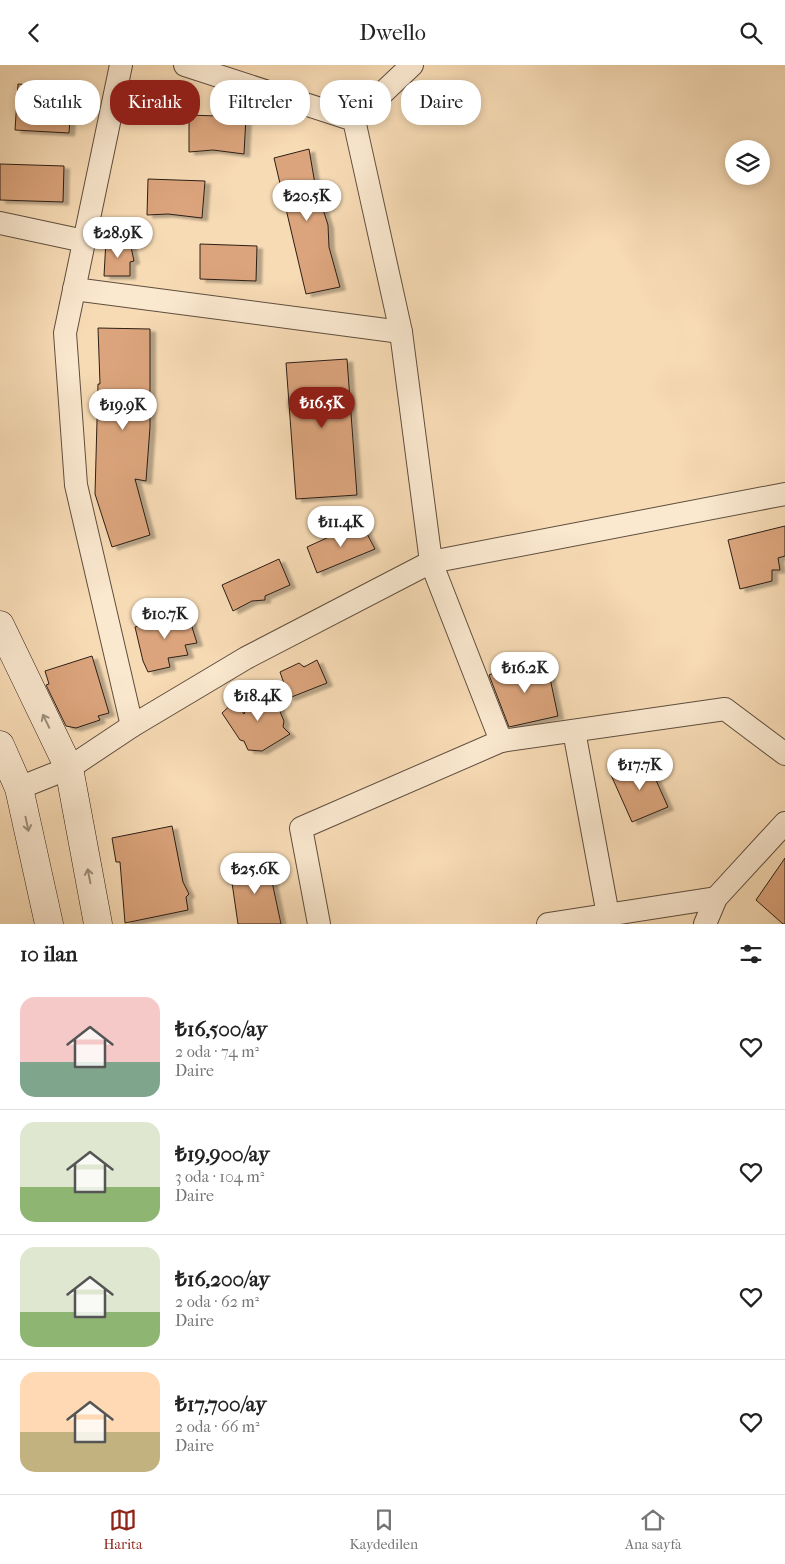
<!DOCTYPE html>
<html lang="tr">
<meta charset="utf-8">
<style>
:root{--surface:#fff;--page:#f6f6f6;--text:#222;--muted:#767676;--line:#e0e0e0;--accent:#8f2418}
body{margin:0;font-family:"IM FELL French Canon",serif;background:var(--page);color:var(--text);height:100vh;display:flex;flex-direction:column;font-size:19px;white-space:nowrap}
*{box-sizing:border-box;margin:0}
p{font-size:16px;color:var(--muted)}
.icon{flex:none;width:28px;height:28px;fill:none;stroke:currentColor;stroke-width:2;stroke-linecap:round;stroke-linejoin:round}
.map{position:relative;height:859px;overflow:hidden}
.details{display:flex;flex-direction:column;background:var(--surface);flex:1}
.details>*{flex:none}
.hud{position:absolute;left:15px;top:15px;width:500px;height:45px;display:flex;gap:10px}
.fabs{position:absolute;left:725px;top:75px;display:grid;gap:10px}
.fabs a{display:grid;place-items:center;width:45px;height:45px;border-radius:50%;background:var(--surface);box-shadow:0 2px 8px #0003;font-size:25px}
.price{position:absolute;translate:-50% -42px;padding:0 11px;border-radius:18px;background:#fff;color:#222;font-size:16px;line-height:32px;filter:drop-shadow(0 1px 2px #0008)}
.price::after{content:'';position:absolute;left:50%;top:30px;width:15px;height:11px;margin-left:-8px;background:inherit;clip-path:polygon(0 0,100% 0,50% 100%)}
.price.current{background:var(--accent);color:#fff}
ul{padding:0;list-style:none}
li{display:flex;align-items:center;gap:15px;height:125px;padding:0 20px}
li+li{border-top:1px solid var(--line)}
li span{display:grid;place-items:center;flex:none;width:140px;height:100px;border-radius:15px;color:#555}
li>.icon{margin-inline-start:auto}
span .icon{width:60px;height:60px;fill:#fffc;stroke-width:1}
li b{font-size:21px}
h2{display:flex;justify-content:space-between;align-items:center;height:60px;padding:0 20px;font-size:21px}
.chip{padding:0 18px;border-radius:20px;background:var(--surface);box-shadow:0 2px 8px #0003;font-size:18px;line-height:45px}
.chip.current{background:var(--accent);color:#fff}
header{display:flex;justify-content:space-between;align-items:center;height:65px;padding:0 20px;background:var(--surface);font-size:22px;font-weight:600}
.tab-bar{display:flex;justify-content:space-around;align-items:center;height:70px;border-top:1px solid var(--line);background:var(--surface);font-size:14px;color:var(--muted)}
.tab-bar a{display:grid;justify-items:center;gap:2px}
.tab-bar .current{color:var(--accent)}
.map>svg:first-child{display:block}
.building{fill:#dba47b;stroke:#2c1f16;filter:url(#shadow)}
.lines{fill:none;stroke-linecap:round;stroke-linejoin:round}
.street-casing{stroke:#5f4e3e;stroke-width:24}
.secondary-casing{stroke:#2c1f16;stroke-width:29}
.street{stroke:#fae8cf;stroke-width:22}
.secondary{stroke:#fae8cf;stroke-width:28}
.oneway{stroke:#9d8e7c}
</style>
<header><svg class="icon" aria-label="back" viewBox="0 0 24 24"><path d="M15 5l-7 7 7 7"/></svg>Dwello<svg class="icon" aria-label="search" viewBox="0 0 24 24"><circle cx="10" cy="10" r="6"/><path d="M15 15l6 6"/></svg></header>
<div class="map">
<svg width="785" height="859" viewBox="0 0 785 859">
<defs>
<filter id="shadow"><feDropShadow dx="5.5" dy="3" stdDeviation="1" flood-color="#0004"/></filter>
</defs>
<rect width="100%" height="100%" fill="#f7dbb5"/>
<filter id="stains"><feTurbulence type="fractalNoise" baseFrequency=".004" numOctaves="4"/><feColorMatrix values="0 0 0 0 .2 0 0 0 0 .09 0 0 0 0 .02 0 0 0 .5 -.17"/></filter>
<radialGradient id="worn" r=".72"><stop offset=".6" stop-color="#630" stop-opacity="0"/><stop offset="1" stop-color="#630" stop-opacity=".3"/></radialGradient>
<g class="building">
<polygon points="18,19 72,23 69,68 15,65"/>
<polygon points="189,50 246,52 244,89 213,85 189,87"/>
<polygon points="309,84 315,119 328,160 329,182 340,222 306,229 274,93"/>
<polygon points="0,99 64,101 63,137 0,135"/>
<polygon points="148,114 205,116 202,153 168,149 147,150"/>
<polygon points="106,175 130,177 134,196 130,197 130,211 104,211"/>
<polygon points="200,179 257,181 256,216 200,214"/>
<polygon points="98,263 150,264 150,362 146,416 135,414 150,470 112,482 95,429 98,319 100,319"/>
<polygon points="347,294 357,430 296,434 286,298"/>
<polygon points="364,456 365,465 375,484 317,508 307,482"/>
<polygon points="785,461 785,491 778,493 780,505 772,505 772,516 740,524 728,475"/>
<polygon points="279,494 290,520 265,531 265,535 252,536 233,546 222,520"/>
<polygon points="187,546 197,578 185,580 188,590 168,593 170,602 148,607 143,596 135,562"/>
<polygon points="92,591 109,648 98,651 100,655 76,663 66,661 46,620 49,619 45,606"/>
<polygon points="317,595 327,618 289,633 280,607 299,598 304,602"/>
<polygon points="547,599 558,651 509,662 489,610 509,602"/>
<polygon points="254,625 272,628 284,656 283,662 290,669 262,686 248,685 244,676 240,675 222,648 235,636 244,649"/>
<polygon points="647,695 668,742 632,757 611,710"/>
<polygon points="172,761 183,817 189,829 186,832 188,845 125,858 120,797 116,797 112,773"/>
<polygon points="785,793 785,859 783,859 756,835"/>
<polygon points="268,798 281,859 238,859 230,804"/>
</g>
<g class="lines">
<defs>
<g id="street">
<polyline points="121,0 65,268 76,420 132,661"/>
<polyline points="185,0 354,55 401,267 431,497 501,676"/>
<polyline points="354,55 412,0"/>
<polyline points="0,158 84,176"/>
<polyline points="74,224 401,267"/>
<polyline points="574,666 608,850"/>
<polyline points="19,723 69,703 132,661 246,593 431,497 785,429"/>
<polyline points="319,859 301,763 501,676 725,644 785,689"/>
<polyline points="548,859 716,833"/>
<polyline points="705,859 716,833 785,758"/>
</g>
<g id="secondary">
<polyline points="0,560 69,703 98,859"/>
<polyline points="0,680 19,723 49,859"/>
</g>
</defs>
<use href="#street" class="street-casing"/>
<use href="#secondary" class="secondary-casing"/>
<use href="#street" class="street"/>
<use href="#secondary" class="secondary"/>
</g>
<defs><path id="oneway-shaft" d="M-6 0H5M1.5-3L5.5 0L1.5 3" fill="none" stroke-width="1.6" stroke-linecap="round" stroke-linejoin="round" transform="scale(1.25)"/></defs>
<g class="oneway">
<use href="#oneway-shaft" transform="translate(46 656) rotate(-116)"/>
<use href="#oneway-shaft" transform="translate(27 759) rotate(78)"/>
<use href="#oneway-shaft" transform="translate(89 811) rotate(-101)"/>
</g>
<rect width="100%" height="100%" filter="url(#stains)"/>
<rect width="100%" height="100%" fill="url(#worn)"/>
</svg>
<div class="fabs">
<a><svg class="icon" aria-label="layers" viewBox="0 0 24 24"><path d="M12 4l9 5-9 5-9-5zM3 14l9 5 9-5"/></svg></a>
</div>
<b class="price" style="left:307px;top:157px">₺20.5K</b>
<b class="price" style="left:118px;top:194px">₺28.9K</b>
<b class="price current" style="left:322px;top:364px">₺16.5K</b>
<b class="price" style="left:123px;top:366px">₺19.9K</b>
<b class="price" style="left:341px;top:483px">₺11.4K</b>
<b class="price" style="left:165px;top:575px">₺10.7K</b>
<b class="price" style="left:525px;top:629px">₺16.2K</b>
<b class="price" style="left:258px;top:657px">₺18.4K</b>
<b class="price" style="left:640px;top:726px">₺17.7K</b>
<b class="price" style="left:255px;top:830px">₺25.6K</b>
<div class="hud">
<a class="chip">Satılık</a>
<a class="chip current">Kiralık</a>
<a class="chip">Filtreler</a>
<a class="chip">Yeni</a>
<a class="chip">Daire</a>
</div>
</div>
<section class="details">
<h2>10 ilan<svg class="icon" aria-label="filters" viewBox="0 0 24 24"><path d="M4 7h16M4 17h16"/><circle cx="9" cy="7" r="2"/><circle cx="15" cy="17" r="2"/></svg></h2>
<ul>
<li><span style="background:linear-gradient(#f6c9c9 65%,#7fa58c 0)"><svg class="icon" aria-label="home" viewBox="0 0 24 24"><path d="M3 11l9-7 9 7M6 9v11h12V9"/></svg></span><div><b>₺16,500/ay</b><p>2 oda · 74 m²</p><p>Daire</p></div><svg class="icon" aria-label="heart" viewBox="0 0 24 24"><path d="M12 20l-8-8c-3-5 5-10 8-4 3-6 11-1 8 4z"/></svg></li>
<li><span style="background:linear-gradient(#dfe7d0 65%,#8fb573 0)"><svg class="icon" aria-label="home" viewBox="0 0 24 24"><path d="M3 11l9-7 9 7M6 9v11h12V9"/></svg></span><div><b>₺19,900/ay</b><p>3 oda · 104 m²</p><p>Daire</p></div><svg class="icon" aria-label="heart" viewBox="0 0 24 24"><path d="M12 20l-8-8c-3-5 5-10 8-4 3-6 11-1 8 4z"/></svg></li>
<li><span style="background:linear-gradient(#dfe7d0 65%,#8fb573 0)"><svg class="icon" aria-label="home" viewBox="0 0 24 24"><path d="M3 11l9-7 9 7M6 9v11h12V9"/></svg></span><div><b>₺16,200/ay</b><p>2 oda · 62 m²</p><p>Daire</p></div><svg class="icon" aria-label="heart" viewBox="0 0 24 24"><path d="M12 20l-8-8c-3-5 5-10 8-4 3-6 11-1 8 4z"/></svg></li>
<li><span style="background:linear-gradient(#ffd9b3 60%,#c2b280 0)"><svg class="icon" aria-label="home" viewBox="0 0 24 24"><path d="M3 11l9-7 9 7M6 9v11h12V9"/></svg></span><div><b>₺17,700/ay</b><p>2 oda · 66 m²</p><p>Daire</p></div><svg class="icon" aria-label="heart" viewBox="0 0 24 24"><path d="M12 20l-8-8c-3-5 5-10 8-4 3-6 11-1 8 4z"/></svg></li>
</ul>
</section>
<nav class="tab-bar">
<a class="current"><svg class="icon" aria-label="map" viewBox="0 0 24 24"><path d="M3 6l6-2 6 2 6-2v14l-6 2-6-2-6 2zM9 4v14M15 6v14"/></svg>Harita</a>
<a><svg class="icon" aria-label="saved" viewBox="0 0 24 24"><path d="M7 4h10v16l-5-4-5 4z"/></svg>Kaydedilen</a>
<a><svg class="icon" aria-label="home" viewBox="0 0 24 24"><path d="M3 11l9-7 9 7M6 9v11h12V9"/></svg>Ana sayfa</a>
</nav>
